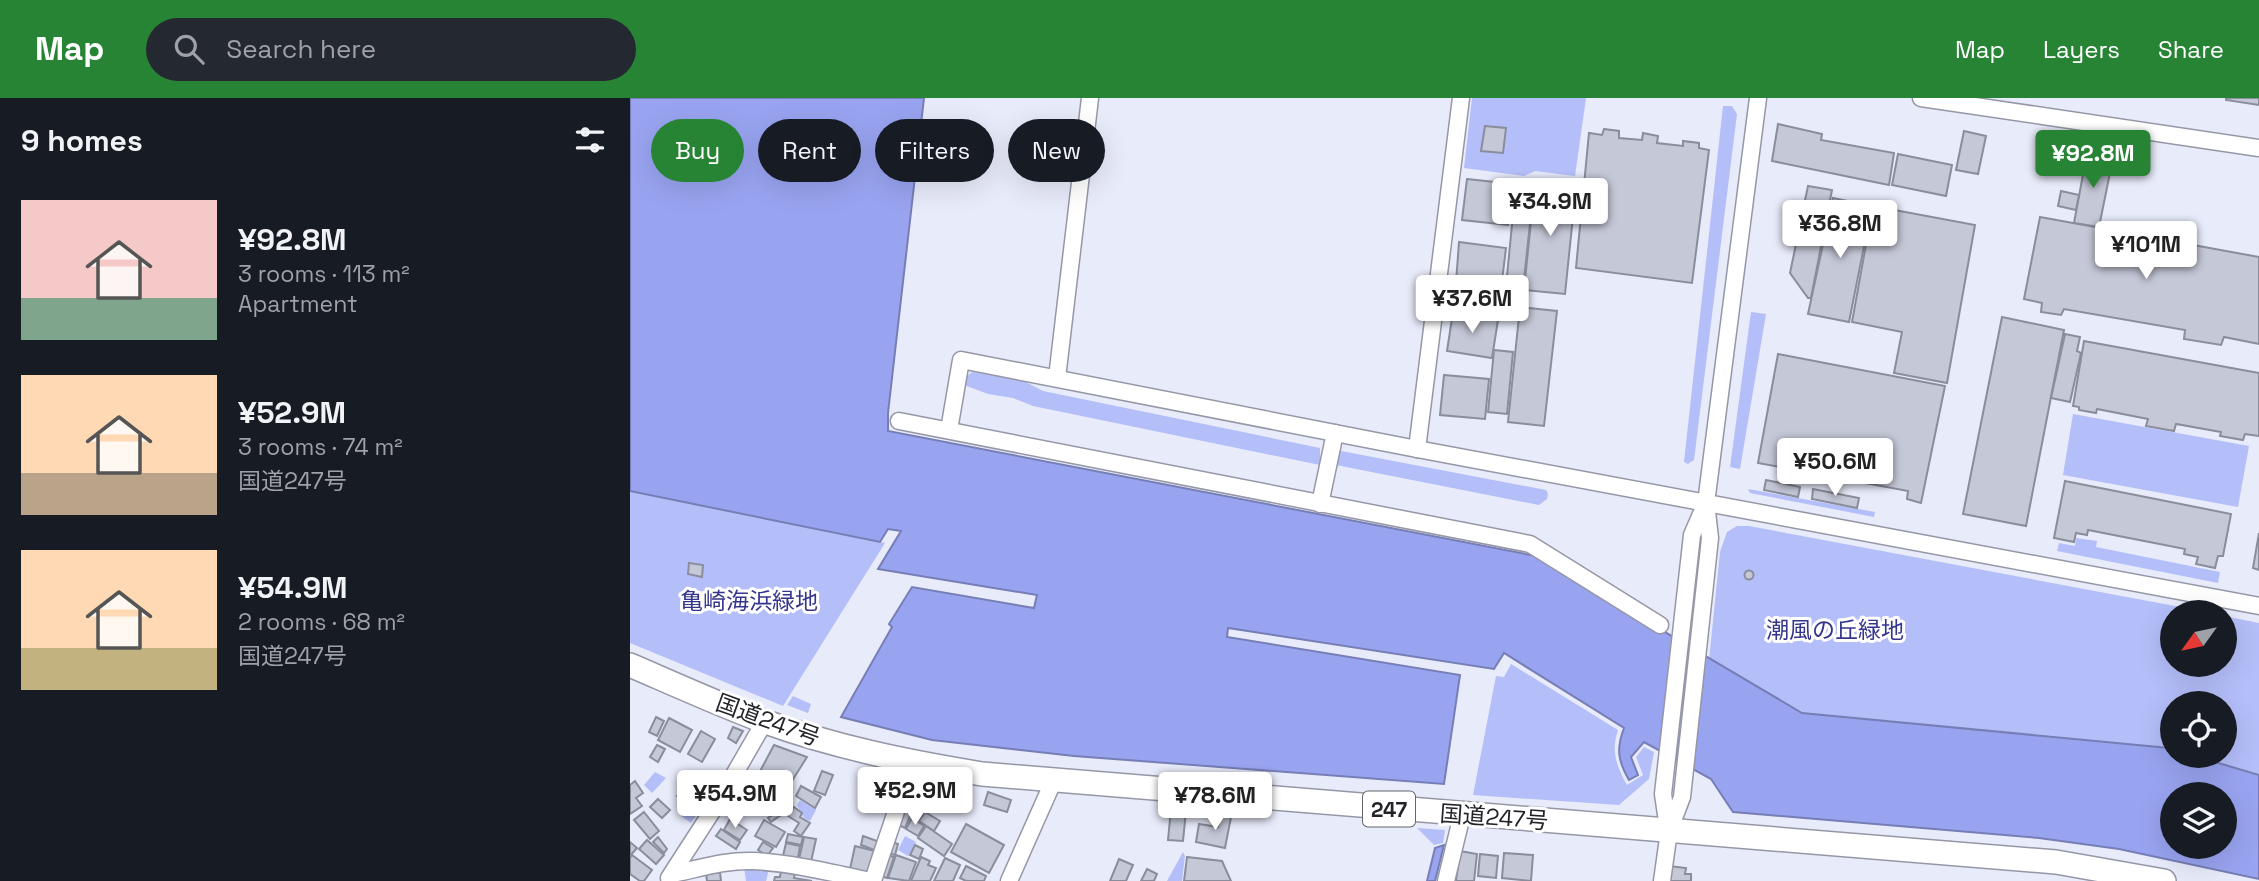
<!DOCTYPE html>
<meta charset="utf-8">
<style>
:root{--surface:#171b24;--page:#242831;--text:#f1f3f6;--muted:#9ea1a6;--accent:#288435}
body{margin:0;font-family:"Space Grotesk","Noto Sans JP",sans-serif;background:var(--page);color:var(--text);height:100vh;display:flex;flex-direction:column;font-size:26px;white-space:nowrap}
*{box-sizing:border-box;margin:0}
p{font-size:23px;color:var(--muted)}
.icon{flex:none;width:38px;height:38px;fill:none;stroke:currentColor;stroke-width:2;stroke-linecap:round;stroke-linejoin:round}
.map{position:relative;flex:1;overflow:hidden}
.details{display:flex;flex-direction:column;background:var(--surface);width:630px}
.details>*{flex:none}
.hud{position:absolute;left:21px;top:21px;width:665px;height:63px;display:flex;gap:14px}
.needle{width:46px;rotate:237deg}
.tools{position:absolute;left:1530px;top:502px;display:grid;gap:14px}
.tools a{display:grid;place-items:center;width:77px;height:77px;border-radius:50%;background:var(--surface);box-shadow:0 7px 28px #0002;font-size:35px}
.price{position:absolute;translate:-50% -60px;padding:0 16px;border-radius:7px;background:#fff;color:#222;font-size:23px;line-height:46px;filter:drop-shadow(0 2px 4px #0008)}
.price::after{content:'';position:absolute;left:50%;top:42px;width:21px;height:16px;margin-left:-10px;background:inherit;clip-path:polygon(0 0,100% 0,50% 100%)}
.price.current{background:var(--accent);color:#fff}
ul{padding:0;list-style:none}
li{display:flex;align-items:center;gap:21px;height:175px;padding:0 21px}
li span{display:grid;place-items:center;flex:none;width:196px;height:140px;border-radius:0px;color:#555}
li>.icon{margin-inline-start:auto}
span .icon{width:84px;height:84px;fill:#fffc;stroke-width:1}
li b{font-size:30px}
h2{display:flex;justify-content:space-between;align-items:center;height:84px;padding:0 21px;font-size:30px}
.tag{padding:0 24px;border-radius:32px;background:var(--surface);box-shadow:0 7px 28px #0002;font-size:24px;line-height:63px}
.tag.current{background:var(--accent);color:#fff}
header{display:flex;align-items:center;gap:42px;box-sizing:border-box;height:98px;padding:0 35px;background:var(--accent);color:#fff}
header strong{font-size:33px}
nav{display:flex;gap:38px;margin-inline-start:auto;font-size:24px}
.search{width:490px;height:63px;background:var(--page);display:flex;align-items:center;gap:18px;box-sizing:border-box;padding:0 24px;border-radius:38px;color:var(--muted);font-size:26px}
main{display:flex;flex:1;min-height:0}
.map>svg:first-child{display:block}
.green{fill:#b4bef9}
.water{fill:#99a4f1;stroke:#767eb5;stroke-width:2;fill-rule:evenodd}
.building{fill:#c5c8d7;stroke:#8a8d9b;stroke-width:2}
.lines{fill:none;stroke-linecap:round;stroke-linejoin:round}
.minor-casing{stroke:#9597a6;stroke-width:19}
.highway-casing{stroke:#9597a6;stroke-width:26}
.minor{stroke:#fff;stroke-width:16}
.highway{stroke:#fff;stroke-width:23}
.labels{text-anchor:middle;dominant-baseline:central;stroke-width:6;stroke-linejoin:round;paint-order:stroke}
.shield{fill:#fff;stroke:#656669;stroke-width:2}
.shield-label{font-size:21px;font-weight:bold;fill:#232429}
.park-label{font-size:23px;fill:#35358d;stroke:#fff}
.street-label{font-size:23px;fill:#232429;stroke:#fff}
</style>
<header>
<strong>Map</strong>
<div class="search"><svg class="icon" aria-label="search" viewBox="0 0 24 24"><circle cx="10" cy="10" r="6"/><path d="M15 15l6 6"/></svg>Search here</div>
<nav><a>Map</a><a>Layers</a><a>Share</a></nav>
</header>
<main>
<section class="details">
<h2>9 homes<svg class="icon" aria-label="filters" viewBox="0 0 24 24"><path d="M4 7h16M4 17h16"/><circle cx="9" cy="7" r="2"/><circle cx="15" cy="17" r="2"/></svg></h2>
<ul>
<li><span style="background:linear-gradient(#f6c9c9 70%,#7fa58c 0)"><svg class="icon" aria-label="home" viewBox="0 0 24 24"><path d="M3 11l9-7 9 7M6 9v11h12V9"/></svg></span><div><b>¥92.8M</b><p>3 rooms · 113 m²</p><p>Apartment</p></div></li>
<li><span style="background:linear-gradient(#ffd9b3 70%,#b9a48a 0)"><svg class="icon" aria-label="home" viewBox="0 0 24 24"><path d="M3 11l9-7 9 7M6 9v11h12V9"/></svg></span><div><b>¥52.9M</b><p>3 rooms · 74 m²</p><p>国道247号</p></div></li>
<li><span style="background:linear-gradient(#ffd9b3 70%,#c2b280 0)"><svg class="icon" aria-label="home" viewBox="0 0 24 24"><path d="M3 11l9-7 9 7M6 9v11h12V9"/></svg></span><div><b>¥54.9M</b><p>2 rooms · 68 m²</p><p>国道247号</p></div></li>
</ul>
</section>
<div class="map">
<svg width="1629" height="783" viewBox="0 0 1629 783">
<rect width="100%" height="100%" fill="#e8ebfa"/>
<g class="green">
<polygon points="842,0 956,0 945,78 905,73 894,78 834,70"/>
<polygon points="1093,8 1102,8 1107,16 1064,362 1058,366 1054,364"/>
<polygon points="1121,214 1136,216 1110,371 1100,369"/>
<polygon points="342,274 390,281 413,293 690,350 690,367 403,308 383,300 358,296 334,287 335,280"/>
<polygon points="1443,316 1619,348 1608,409 1433,377"/>
<polygon points="711,353 916,392 918,396 917,401 909,407 706,367 706,360"/>
<polygon points="1118,391 1245,414 1244,419 1120,395"/>
<polygon points="0,393 255,445 153,608 0,545"/>
<polygon points="1107,428 1119,428 1577,514 1542,514 1542,567 1594,567 1594,518 1629,525 1629,677 1565,658 1594,658 1594,606 1542,606 1542,651 1172,615 1079,562 1090,454 1097,434"/>
<polygon points="1446,440 1467,443 1466,449 1590,474 1588,485 1427,453 1429,445 1445,448"/>
<path d="M881,566L988,632C981,653 986,667 997,687L1013,677L1006,659L1014,649L1024,654L1019,681L989,707L843,697L866,578L874,579Z"/>
<polygon points="163,598 181,606 178,615 157,607"/>
<polygon points="25,674 36,680 22,695 14,687"/>
<polygon points="78,674 89,681 79,697 68,691"/>
<polygon points="74,698 77,700 61,725 51,718"/>
<polygon points="170,702 186,712 180,723 174,720 167,707"/>
<polygon points="787,730 815,732 813,745 804,747"/>
<polygon points="275,738 286,744 278,758 268,752"/>
<polygon points="553,754 555,758 552,783 537,783"/>
<polygon points="114,769 139,771 136,783 116,783"/>
</g>
<g class="water">
<path d="M0,0H294L258,315V333L906,458L1172,615L1539,650L1542,651V658H1565L1629,677V781L1489,751L1409,740L1103,714L1081,681L1014,644L1001,659L1008,677L999,682C988,663 986,651 994,630L874,555L864,571L598,530L597,539L830,577L814,686L444,658L302,642L211,619L262,529L259,526L282,489L404,510L407,497L248,471L271,433L258,431L250,444L0,393ZM1542,696H1594V749H1542Z"/>
<polygon points="814,747 805,783 797,783 805,750"/>
</g>
<g class="building">
<polygon points="1596,0 1629,0 1629,7 1596,2"/>
<polygon points="1148,26 1192,36 1191,42 1264,55 1259,87 1142,63"/>
<polygon points="855,28 876,30 873,55 851,53"/>
<polygon points="974,31 989,33 989,40 1012,42 1013,35 1028,38 1027,45 1053,48 1053,43 1069,45 1069,50 1079,52 1062,185 946,170 959,35 972,37"/>
<polygon points="1334,33 1356,38 1348,76 1326,72"/>
<polygon points="1457,55 1483,60 1469,129 1444,125"/>
<polygon points="1268,56 1322,67 1316,98 1262,87"/>
<polygon points="837,81 883,86 878,127 832,122"/>
<polygon points="905,84 946,89 935,196 894,192"/>
<polygon points="1178,88 1202,92 1181,200 1178,200 1160,175"/>
<polygon points="1431,93 1449,97 1446,112 1428,108"/>
<polygon points="885,96 903,98 894,181 877,178"/>
<polygon points="1203,100 1242,108 1219,224 1178,216"/>
<polygon points="1243,108 1345,127 1317,285 1264,275 1272,234 1222,224"/>
<polygon points="1410,119 1629,159 1629,246 1594,239 1591,247 1554,241 1555,232 1434,211 1431,217 1411,214 1412,205 1394,201"/>
<polygon points="829,144 876,150 871,191 826,185"/>
<polygon points="890,209 927,213 914,328 878,324"/>
<polygon points="823,214 868,222 862,260 817,253"/>
<polygon points="1372,219 1434,232 1396,428 1333,416"/>
<polygon points="1435,236 1450,239 1447,253 1451,255 1440,304 1421,300"/>
<polygon points="1454,243 1629,275 1629,338 1615,336 1613,342 1590,338 1591,334 1546,326 1544,333 1516,328 1518,321 1467,311 1466,315 1449,312 1449,309 1443,308"/>
<polygon points="864,252 883,254 877,316 858,314"/>
<polygon points="1148,256 1315,288 1291,405 1277,401 1278,393 1128,365"/>
<polygon points="814,277 859,281 855,321 810,317"/>
<polygon points="1136,382 1170,389 1168,399 1134,392"/>
<polygon points="1435,383 1601,416 1593,458 1588,458 1585,470 1566,466 1568,459 1554,456 1555,451 1458,432 1457,437 1446,435 1444,444 1424,440"/>
<polygon points="1183,391 1229,400 1227,410 1182,401"/>
<polygon points="1629,435 1629,472 1623,470"/>
<polygon points="59,465 73,467 72,479 58,476"/>
<circle cx="1119" cy="477" r="4.5"/>
<polygon points="26,619 34,623 27,638 19,634"/>
<polygon points="39,620 62,632 50,654 28,642"/>
<polygon points="103,629 113,633 106,645 98,640"/>
<polygon points="71,633 85,641 72,664 58,656"/>
<polygon points="27,647 35,651 28,664 20,659"/>
<polygon points="144,647 177,659 155,694 127,679"/>
<polygon points="192,673 203,677 195,697 184,693"/>
<polygon points="5,683 13,695 6,700 12,708 0,716 0,687"/>
<polygon points="308,686 331,690 329,703 306,699"/>
<polygon points="56,687 72,698 59,708 47,698"/>
<polygon points="171,688 191,699 185,710 166,698"/>
<polygon points="358,694 381,702 377,714 354,707"/>
<polygon points="28,701 40,712 32,720 20,709"/>
<polygon points="274,702 285,707 275,730 264,725"/>
<polygon points="157,706 161,710 141,724 138,720"/>
<polygon points="164,709 172,715 170,719 180,725 171,738 164,733 169,725 158,718"/>
<polygon points="541,711 556,713 553,743 538,742"/>
<polygon points="592,712 602,714 595,750 566,744 569,726 588,729"/>
<polygon points="14,714 29,733 20,741 4,722"/>
<polygon points="295,714 310,723 304,733 289,723"/>
<polygon points="282,720 294,728 288,738 276,731"/>
<polygon points="100,721 117,732 110,742 94,732"/>
<polygon points="134,722 155,734 146,749 125,738"/>
<polygon points="336,726 374,747 359,775 321,754"/>
<polygon points="296,728 322,746 314,758 288,740"/>
<polygon points="91,731 110,744 106,751 86,738"/>
<polygon points="158,736 173,739 171,747 156,744"/>
<polygon points="233,738 250,744 247,753 231,747"/>
<polygon points="28,739 37,751 34,755 23,744"/>
<polygon points="174,739 186,741 181,764 169,761"/>
<polygon points="17,742 34,757 26,766 9,751"/>
<polygon points="258,743 268,746 265,757 255,754"/>
<polygon points="0,744 7,750 0,758"/>
<polygon points="133,744 143,750 137,758 128,752"/>
<polygon points="156,745 170,748 168,760 153,758"/>
<polygon points="285,747 293,751 289,761 280,757"/>
<polygon points="225,748 245,753 239,776 220,771"/>
<polygon points="830,753 847,756 844,783 826,783"/>
<polygon points="874,755 903,757 901,783 872,780"/>
<polygon points="254,756 264,759 257,780 247,777"/>
<polygon points="850,756 868,758 866,780 848,778"/>
<polygon points="2,757 22,772 14,783 10,783 0,776 0,760"/>
<polygon points="266,757 286,764 279,783 258,780"/>
<polygon points="291,759 300,763 298,767 306,770 300,783 281,783"/>
<polygon points="557,759 592,763 601,783 554,783"/>
<polygon points="315,760 330,767 323,783 304,783"/>
<polygon points="489,761 503,767 496,783 480,783"/>
<polygon points="336,768 356,778 354,783 336,783 330,780"/>
<polygon points="1039,768 1056,770 1055,776 1061,776 1061,783 1037,783"/>
<polygon points="151,771 165,774 164,780 182,783 144,783 145,779 150,779"/>
<polygon points="517,771 527,776 524,783 511,783"/>
<polygon points="90,774 91,783 77,783 76,776"/>
</g>
<g class="lines">
<defs>
<g id="minor">
<polyline points="1291,0 1629,50"/>
<polyline points="427,280 460,0"/>
<polyline points="269,323 900,446 1030,527"/>
<polyline points="319,332 331,262 787,351 1629,508"/>
<polyline points="787,351 831,0"/>
<polyline points="690,406 705,335"/>
<polyline points="1038,730 1033,696 1062,437 1075,407"/>
<path d="M42,776C68,771 95,762 123,763C162,765 203,775 241,783"/>
<polyline points="39,780 90,701 135,623"/>
<path d="M243,783C255,743 271,705 280,664"/>
<polyline points="379,783 423,684"/>
<polyline points="816,783 832,717"/>
<polyline points="1032,783 1039,733 1052,699 1080,440 1076,405 1128,0"/>
</g>
<path id="highway" d="M0,567C44,586 88,606 133,623C204,649 278,664 352,676L1426,764L1534,783"/>
</defs>
<use href="#minor" class="minor-casing"/>
<use href="#highway" class="highway-casing"/>
<use href="#minor" class="minor"/>
<use href="#highway" class="highway"/>
</g>
<g class="labels">
<rect class="shield" x="733" y="693.5" width="52" height="35" rx="5"/>
<g class="shield-label">
<text x="759" y="711">247</text>
</g>
<g class="park-label">
<text x="119" y="503">亀崎海浜緑地</text>
<text x="1205" y="532">潮風の丘緑地</text>
</g>
<g class="street-label">
<text transform="translate(138 622) rotate(20)">国道247号</text>
<text transform="translate(864 719) rotate(4)">国道247号</text>
</g>
</g>
</svg>
<div class="tools">
<a><svg class="needle" viewBox="-14 -14 28 28"><path d="M0-13l5 13h-10z" fill="#e53935"/><path d="M0 13l5-13h-10z" fill="#9ea1a6"/></svg></a>
<a><svg class="icon" aria-label="locate" viewBox="0 0 24 24"><circle cx="12" cy="12" r="6"/><path d="M12 2v4M12 18v4M2 12h4M18 12h4"/></svg></a>
<a><svg class="icon" aria-label="layers" viewBox="0 0 24 24"><path d="M12 4l9 5-9 5-9-5zM3 14l9 5 9-5"/></svg></a>
</div>
<b class="price current" style="left:1463px;top:92px">¥92.8M</b>
<b class="price" style="left:920px;top:140px">¥34.9M</b>
<b class="price" style="left:1210px;top:162px">¥36.8M</b>
<b class="price" style="left:1516px;top:183px">¥101M</b>
<b class="price" style="left:842px;top:237px">¥37.6M</b>
<b class="price" style="left:1205px;top:400px">¥50.6M</b>
<b class="price" style="left:285px;top:729px">¥52.9M</b>
<b class="price" style="left:105px;top:732px">¥54.9M</b>
<b class="price" style="left:585px;top:734px">¥78.6M</b>
<div class="hud">
<a class="tag current">Buy</a>
<a class="tag">Rent</a>
<a class="tag">Filters</a>
<a class="tag">New</a>
</div>
</div>
</main>
